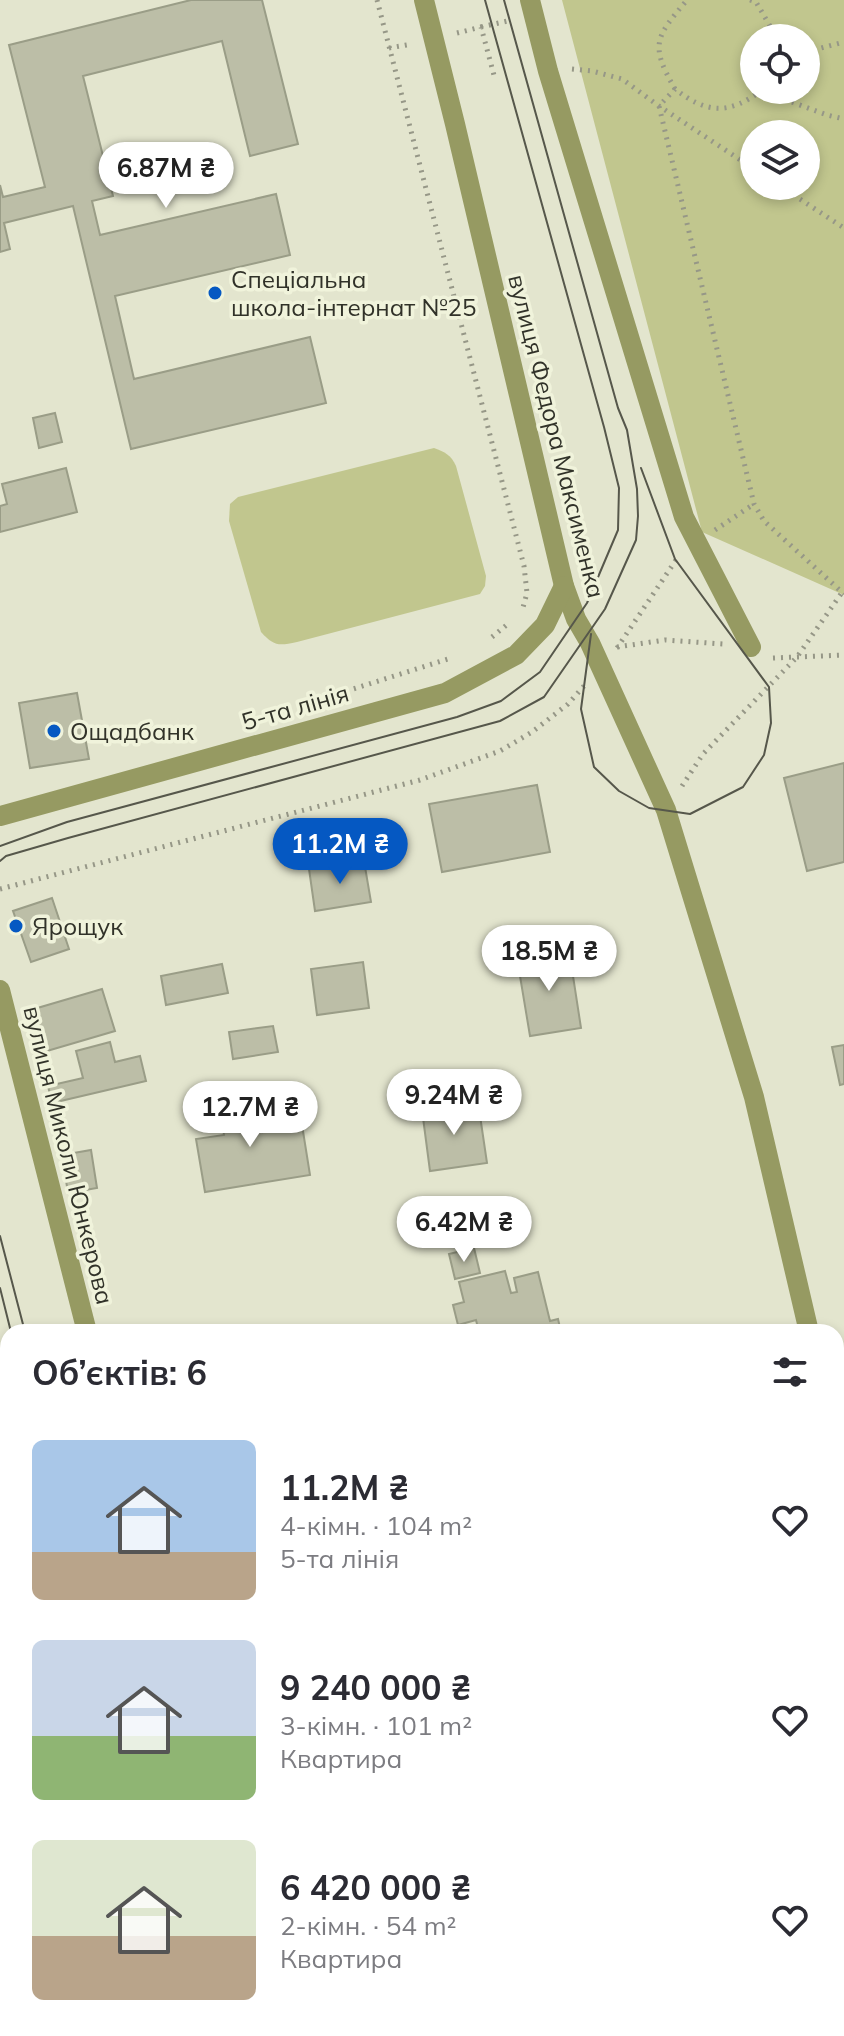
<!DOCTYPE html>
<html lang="uk">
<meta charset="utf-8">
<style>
:root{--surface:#fff;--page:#f2f2f3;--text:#2b2b33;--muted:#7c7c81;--accent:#0558c2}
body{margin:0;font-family:Mulish,sans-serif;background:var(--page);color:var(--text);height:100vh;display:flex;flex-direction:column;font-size:30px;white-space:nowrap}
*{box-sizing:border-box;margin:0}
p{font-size:26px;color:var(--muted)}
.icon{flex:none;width:44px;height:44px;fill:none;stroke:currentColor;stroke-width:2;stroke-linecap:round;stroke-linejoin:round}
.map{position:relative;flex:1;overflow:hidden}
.drawer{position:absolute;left:0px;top:1324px;width:844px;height:712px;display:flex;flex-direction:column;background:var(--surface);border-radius:24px 24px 0 0;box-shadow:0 4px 12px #0003}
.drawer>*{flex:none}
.buttons{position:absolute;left:740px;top:24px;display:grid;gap:16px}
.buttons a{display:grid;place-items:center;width:80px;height:80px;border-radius:50%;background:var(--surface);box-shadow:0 4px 12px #0003;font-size:40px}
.price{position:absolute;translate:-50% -68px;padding:0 18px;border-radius:28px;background:#fff;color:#222;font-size:26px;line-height:52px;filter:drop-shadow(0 2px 4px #0008)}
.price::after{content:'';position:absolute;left:50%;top:48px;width:24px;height:18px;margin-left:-12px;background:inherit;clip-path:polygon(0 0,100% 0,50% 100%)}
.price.on{background:var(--accent);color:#fff}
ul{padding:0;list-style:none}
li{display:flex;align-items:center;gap:24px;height:200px;padding:0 32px}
li span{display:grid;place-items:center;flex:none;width:224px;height:160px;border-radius:12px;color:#555}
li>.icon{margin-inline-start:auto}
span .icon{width:96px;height:96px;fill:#fffc;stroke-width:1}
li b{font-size:34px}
h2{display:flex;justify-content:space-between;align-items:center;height:96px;padding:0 32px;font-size:34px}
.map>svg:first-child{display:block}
.green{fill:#c1c68e;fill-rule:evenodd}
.building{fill:#bcbea7;stroke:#9a9d87;stroke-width:2}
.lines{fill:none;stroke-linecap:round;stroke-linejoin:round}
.path{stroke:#969787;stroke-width:5;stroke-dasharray:2 6;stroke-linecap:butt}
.minor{stroke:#969a62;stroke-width:20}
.tram{stroke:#56574b;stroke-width:2}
.poi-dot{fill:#0558c2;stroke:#f0f3db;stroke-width:3}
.labels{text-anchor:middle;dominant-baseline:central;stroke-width:7;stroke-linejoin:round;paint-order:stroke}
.poi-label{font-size:24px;fill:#313229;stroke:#f0f3db;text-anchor:start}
.street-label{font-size:24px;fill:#313229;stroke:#f0f3db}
</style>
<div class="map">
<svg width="844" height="2036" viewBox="0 0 844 2036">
<rect width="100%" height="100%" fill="#e3e5ce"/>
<g class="green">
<path d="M562,0H844V595L702,532ZM754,38H806V90H754ZM754,134H806V186H754Z"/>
<path d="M434,448C445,452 451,455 456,466L486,576L485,586L480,594L297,642C278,646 274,646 261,632L229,521L230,504L238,497Z"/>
</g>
<g class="building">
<polygon points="191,0 262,0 298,144 250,156 222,41 83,76 113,196 92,201 100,235 276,194 290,255 115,296 134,379 310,337 326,403 131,449 73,206 4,223 10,249 0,252 0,185 3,197 45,187 9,45"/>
<polygon points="55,413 62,442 39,448 33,418"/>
<polygon points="66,468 77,512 0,532 0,506 7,504 2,484"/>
<polygon points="77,693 89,759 30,768 19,703"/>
<polygon points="844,763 844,862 807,871 784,778"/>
<polygon points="537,785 550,852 442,872 429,804"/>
<polygon points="364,861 371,902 315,911 309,869"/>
<polygon points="52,898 69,949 31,962 13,911"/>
<polygon points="569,950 581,1028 530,1036 517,958"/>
<polygon points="363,962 369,1008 317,1015 311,969"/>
<polygon points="222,964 228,993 166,1005 161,976"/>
<polygon points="102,989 115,1031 47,1051 34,1009"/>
<polygon points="273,1026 278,1052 233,1059 229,1032"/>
<polygon points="110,1042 115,1062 140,1056 146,1081 52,1103 48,1086 83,1078 76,1051"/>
<polygon points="844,1045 844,1084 840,1085 832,1047"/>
<polygon points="256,1092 263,1132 302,1125 310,1175 205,1192 196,1139 224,1135 218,1098"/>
<polygon points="478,1102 487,1163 430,1171 422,1110"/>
<polygon points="91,1150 97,1188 68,1193 62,1155"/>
<polygon points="474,1248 480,1273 455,1279 449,1254"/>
<polygon points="505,1271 511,1293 517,1292 514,1278 538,1272 550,1321 558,1319 561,1332 479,1332 476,1320 458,1325 453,1305 464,1302 459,1282"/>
<polygon points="8,1787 8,1882 7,1882 0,1844 0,1788"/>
<polygon points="8,1935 8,1963 0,1964 0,1936"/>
</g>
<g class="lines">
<g class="path">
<polyline points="377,0 524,566 527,593 522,611"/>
<polyline points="750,0 756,2 777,38"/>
<polyline points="481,27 512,20"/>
<polyline points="457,33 481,27 495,79"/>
<polyline points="389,48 412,44"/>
<polyline points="806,52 844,42"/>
<polyline points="572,69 592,71 622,79 659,106 754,169"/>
<path d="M675,89C649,44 656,37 687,0"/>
<path d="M762,90C729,115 707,114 675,89L659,106L754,504L764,521L844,594"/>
<polyline points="762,91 827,115 844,119"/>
<polyline points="780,186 844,228"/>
<polyline points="715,530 754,504"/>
<polyline points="492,637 509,623"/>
<polyline points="617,647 665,640 723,644"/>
<polyline points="617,648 678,557"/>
<polyline points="773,658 844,655"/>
<polyline points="331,696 451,658"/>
<polyline points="682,786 703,754 797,657 843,591"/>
<polyline points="0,889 420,780 500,751 532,732 568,704 584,686"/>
<polyline points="836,1510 844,1508"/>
<polyline points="836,1573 844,1570"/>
<polyline points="0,1642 8,1673"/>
<polyline points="100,2028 102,2036"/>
</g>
<g class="minor">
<polyline points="424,0 455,124 564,586 576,619 590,643 666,810 754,1097 809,1332"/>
<polyline points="530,0 548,71 684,517 751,647"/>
<polyline points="0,816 445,693 516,655 545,625 564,586"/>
<polyline points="0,990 87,1332"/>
<polyline points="836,1446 844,1480"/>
<polyline points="0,1456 8,1491"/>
<polyline points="836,1743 844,1741"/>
<polyline points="0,1905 8,1903"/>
<polyline points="137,2028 139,2036"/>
<polyline points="263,2028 265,2036"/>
</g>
<g class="tram">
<polyline points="591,634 581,709 594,767 619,791 649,808 690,814 743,787 764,755 771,723 769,687 675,559 641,468"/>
<polyline points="0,846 67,822 457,717 501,701 540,672 587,603 618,530 619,488 604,427 485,0"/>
<polyline points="0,861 6,856 68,838 500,721 544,697 605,609 636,540 638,516 637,489 627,430 618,408 504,0"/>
<polyline points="0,1236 25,1332"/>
<polyline points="0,1288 11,1332"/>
<polyline points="191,2028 193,2036"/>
<polyline points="205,2028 207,2036"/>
</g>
</g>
<g class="poi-dot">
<circle cx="215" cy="293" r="8"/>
<circle cx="54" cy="731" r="8"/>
<circle cx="16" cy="926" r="8"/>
</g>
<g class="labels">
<g class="poi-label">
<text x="231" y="279">Спеціальна<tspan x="231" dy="28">школа-інтернат №25</tspan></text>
<text x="70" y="731">Ощадбанк</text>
<text x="32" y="926">Ярощук</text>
</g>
<g class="street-label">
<text transform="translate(557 436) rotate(76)">вулиця Федора Максименка</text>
<text transform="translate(295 707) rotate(-16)">5-та лінія</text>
<text transform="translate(69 1155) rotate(76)">вулиця Миколи Юнкерова</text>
</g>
</g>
</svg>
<div class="buttons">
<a><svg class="icon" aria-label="locate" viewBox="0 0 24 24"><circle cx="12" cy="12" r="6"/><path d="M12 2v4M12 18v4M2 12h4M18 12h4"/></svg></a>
<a><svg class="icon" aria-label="layers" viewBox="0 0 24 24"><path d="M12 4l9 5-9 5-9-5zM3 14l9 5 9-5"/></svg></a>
</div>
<b class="price" style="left:166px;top:210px">6.87M ₴</b>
<b class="price on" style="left:340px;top:886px">11.2M ₴</b>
<b class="price" style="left:549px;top:993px">18.5M ₴</b>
<b class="price" style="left:454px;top:1137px">9.24M ₴</b>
<b class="price" style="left:250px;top:1149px">12.7M ₴</b>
<b class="price" style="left:464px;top:1264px">6.42M ₴</b>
<section class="drawer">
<h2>Об’єктів: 6<svg class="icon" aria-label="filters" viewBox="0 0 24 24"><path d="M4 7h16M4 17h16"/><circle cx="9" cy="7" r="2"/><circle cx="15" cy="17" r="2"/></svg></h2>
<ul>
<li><span style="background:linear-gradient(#a9c7e8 70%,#b9a48a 0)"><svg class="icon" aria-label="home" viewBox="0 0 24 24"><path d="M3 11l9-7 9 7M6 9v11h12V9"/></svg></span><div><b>11.2M ₴</b><p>4-кімн. · 104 m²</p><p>5-та лінія</p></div><svg class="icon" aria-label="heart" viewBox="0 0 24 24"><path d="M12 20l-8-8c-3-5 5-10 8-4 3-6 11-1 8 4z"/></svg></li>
<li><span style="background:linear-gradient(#c9d6e8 60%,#8fb573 0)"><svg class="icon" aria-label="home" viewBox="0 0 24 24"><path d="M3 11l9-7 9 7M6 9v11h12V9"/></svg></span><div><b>9 240 000 ₴</b><p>3-кімн. · 101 m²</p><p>Квартира</p></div><svg class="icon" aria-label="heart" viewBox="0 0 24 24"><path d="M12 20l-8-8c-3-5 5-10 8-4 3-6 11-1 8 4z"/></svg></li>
<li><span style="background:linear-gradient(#dfe7d0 60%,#b9a48a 0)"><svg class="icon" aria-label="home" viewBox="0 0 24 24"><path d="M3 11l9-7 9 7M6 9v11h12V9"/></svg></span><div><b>6 420 000 ₴</b><p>2-кімн. · 54 m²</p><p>Квартира</p></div><svg class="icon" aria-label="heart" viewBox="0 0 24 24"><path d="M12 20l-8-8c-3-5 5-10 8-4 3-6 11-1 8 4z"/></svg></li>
</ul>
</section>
</div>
